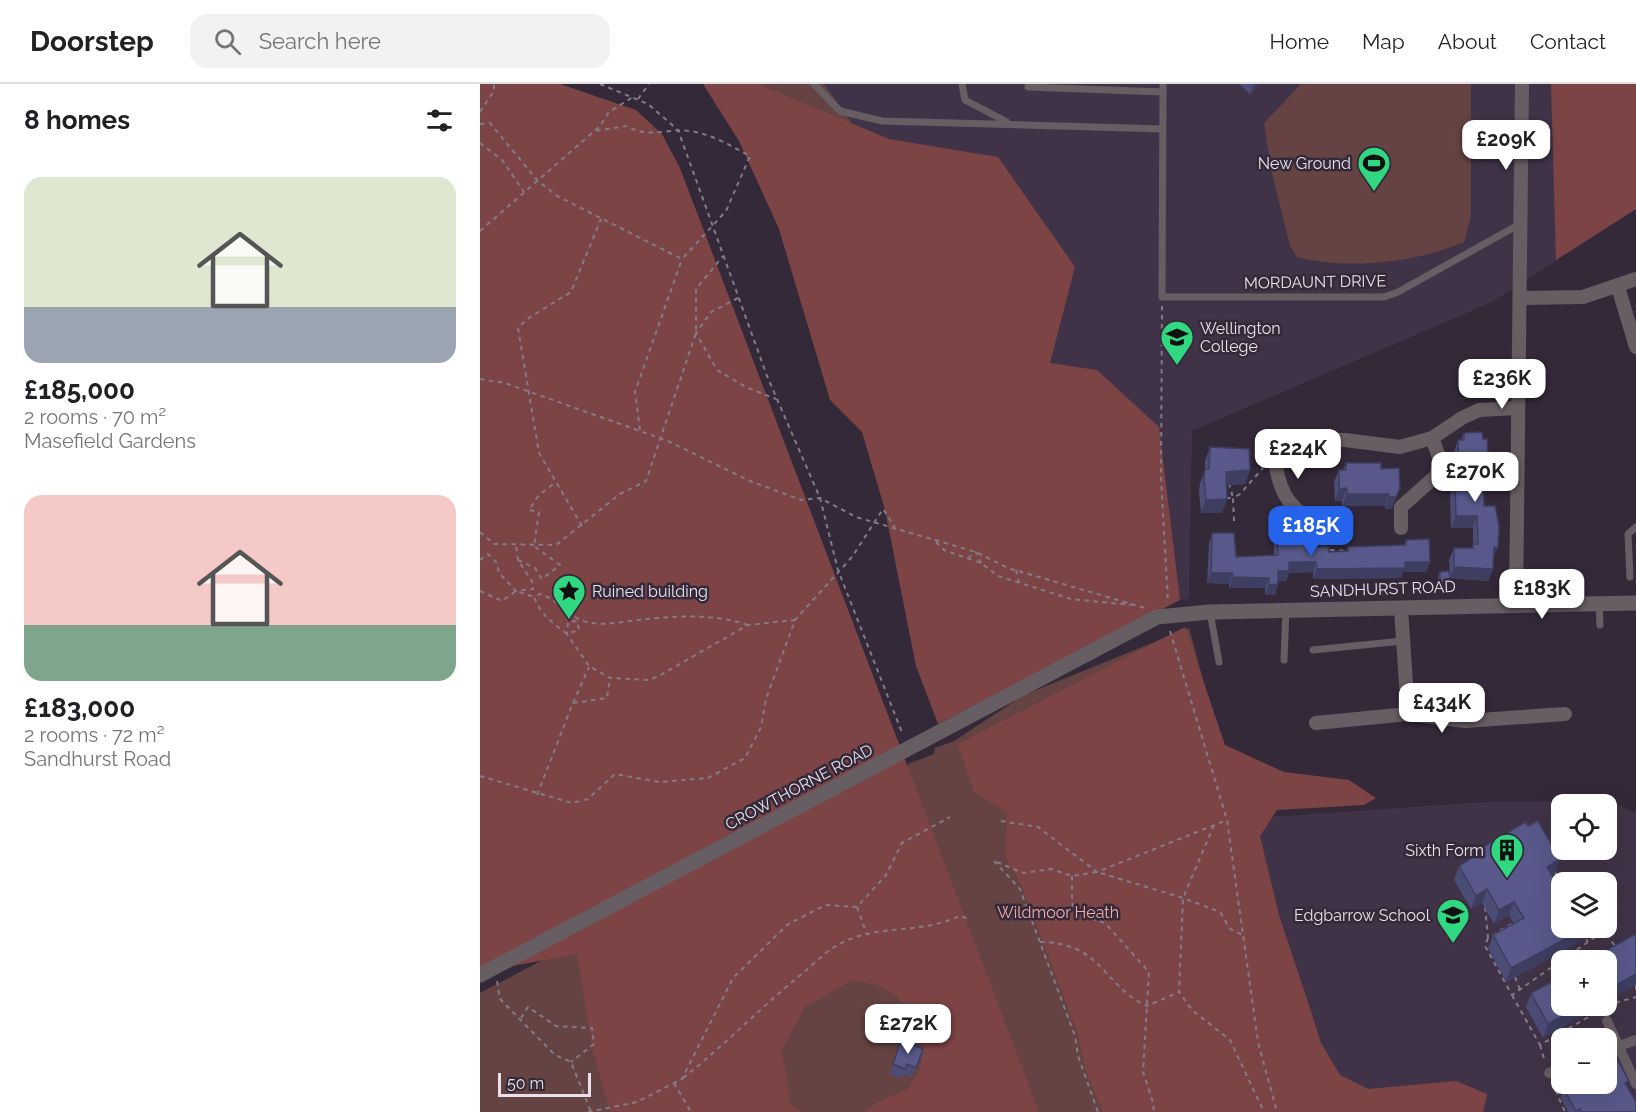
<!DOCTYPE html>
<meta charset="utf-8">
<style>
:root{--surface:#fff;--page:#f2f2f2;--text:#202124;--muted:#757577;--line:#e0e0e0;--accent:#2563eb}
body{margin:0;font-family:Raleway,sans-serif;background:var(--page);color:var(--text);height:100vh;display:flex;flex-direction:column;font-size:22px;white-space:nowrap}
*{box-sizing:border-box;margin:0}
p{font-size:20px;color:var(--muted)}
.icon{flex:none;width:33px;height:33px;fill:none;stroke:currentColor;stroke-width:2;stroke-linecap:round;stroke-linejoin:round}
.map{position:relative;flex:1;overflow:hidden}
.details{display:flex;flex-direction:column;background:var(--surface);width:480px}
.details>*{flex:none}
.controls{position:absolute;left:1071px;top:710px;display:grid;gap:12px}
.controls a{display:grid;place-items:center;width:66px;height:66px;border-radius:12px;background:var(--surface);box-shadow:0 6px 24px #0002;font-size:30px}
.scale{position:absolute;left:18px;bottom:15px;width:93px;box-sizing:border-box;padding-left:6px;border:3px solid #e7e1eb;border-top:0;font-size:16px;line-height:21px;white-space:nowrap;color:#e7e1eb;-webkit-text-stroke:4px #342939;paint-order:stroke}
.price{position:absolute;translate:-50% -51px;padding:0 14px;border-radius:12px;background:#fff;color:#222;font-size:20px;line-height:39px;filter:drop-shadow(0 2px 3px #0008)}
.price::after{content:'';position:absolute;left:50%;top:36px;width:18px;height:14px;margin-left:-9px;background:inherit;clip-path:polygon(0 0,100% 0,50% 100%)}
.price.on{background:var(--accent);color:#fff}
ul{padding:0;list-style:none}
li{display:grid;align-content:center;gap:12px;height:318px;padding:0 24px}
li span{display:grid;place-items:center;height:186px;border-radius:18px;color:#555}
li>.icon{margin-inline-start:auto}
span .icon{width:108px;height:108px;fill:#fffc;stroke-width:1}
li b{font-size:26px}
h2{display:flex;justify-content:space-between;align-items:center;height:72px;padding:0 24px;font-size:26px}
header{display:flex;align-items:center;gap:36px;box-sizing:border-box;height:84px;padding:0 30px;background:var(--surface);border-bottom:2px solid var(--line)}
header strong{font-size:28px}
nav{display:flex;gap:33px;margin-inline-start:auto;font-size:21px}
.search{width:420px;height:54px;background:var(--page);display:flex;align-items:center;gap:15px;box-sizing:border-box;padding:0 21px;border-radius:18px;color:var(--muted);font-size:22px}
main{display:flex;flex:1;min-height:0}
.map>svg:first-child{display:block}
.built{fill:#403347;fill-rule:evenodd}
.green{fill:#664343}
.forest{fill:#7d4446}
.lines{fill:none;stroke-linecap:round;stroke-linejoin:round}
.path{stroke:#847b89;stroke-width:2;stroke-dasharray:4.5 4.5;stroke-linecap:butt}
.service{stroke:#675e63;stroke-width:7}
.pedestrian{stroke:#675e63;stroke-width:10}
.minor{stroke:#675e63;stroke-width:14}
.tertiary{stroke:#675e63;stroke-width:15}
.wall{fill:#4c4d77}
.shaded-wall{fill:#3e3e61}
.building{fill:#58598a;stroke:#3e3e61;stroke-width:1.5}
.labels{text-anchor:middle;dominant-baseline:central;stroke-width:5;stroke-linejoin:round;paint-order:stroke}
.poi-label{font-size:16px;fill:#e7e1eb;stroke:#342939;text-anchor:end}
.street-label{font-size:16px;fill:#e7e1eb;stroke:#342939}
.park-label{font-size:16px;fill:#f5abab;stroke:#342939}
</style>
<header>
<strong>Doorstep</strong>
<div class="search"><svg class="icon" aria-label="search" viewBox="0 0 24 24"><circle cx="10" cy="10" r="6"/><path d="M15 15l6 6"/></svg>Search here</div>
<nav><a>Home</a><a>Map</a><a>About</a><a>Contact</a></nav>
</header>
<main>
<section class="details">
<h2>8 homes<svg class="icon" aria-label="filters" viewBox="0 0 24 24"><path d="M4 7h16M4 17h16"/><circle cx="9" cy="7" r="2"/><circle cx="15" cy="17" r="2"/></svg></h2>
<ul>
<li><span style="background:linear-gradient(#dfe7d0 70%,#9aa5b1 0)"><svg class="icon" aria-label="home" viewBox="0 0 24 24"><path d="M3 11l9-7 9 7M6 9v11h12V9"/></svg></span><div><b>£185,000</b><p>2 rooms · 70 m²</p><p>Masefield Gardens</p></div></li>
<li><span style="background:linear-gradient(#f6c9c9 70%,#7fa58c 0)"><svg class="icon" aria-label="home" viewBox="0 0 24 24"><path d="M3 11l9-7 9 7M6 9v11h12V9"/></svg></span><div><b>£183,000</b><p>2 rooms · 72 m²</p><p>Sandhurst Road</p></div></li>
</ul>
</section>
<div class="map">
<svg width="1156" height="1028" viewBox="0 0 1156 1028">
<rect width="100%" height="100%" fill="#342939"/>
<g class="built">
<polygon points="258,0 1156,0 1156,125 1012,218 712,347 709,515 688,517"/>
<path d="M1129,717L1156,729V1028H831L761,735L1004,718ZM1082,720H1126V765H1082ZM1082,798H1126V843H1082ZM1082,876H1126V921H1082ZM1082,954H1126V999H1082Z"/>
</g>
<g class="green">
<polygon points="260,0 344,0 378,48"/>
<path d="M821,0H991V132L984,158C935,179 868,186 817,173L810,162L791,85L784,39Z"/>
<polygon points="709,544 774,784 831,1028 0,1028 0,909 428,683 428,680 454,670 455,664 474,657 544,611"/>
</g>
<g class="forest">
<polygon points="0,0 80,0 156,26 182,50 200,84 559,1028 385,1028 398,1018 429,1004 440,986 444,962 417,912 397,901 372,896 325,923 301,967 307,992 309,1018 320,1028 130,1028 112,962 97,870 0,888"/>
<polygon points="223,0 278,0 409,55 518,73 595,183 570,279 617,286 679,343 700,516 458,640 436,582 405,426 382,348 350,316 299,145 259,57"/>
<polygon points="1071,0 1156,0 1156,125 1076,176"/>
<polygon points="705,543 745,661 804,688 869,696 896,714 884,721 797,726 780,752 799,831 830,924 841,959 860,991 888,1005 976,997 1007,1010 1003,1028 623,1028 606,987 598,950 542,802 526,774 527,728 494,708 478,660"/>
</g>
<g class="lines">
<g class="path">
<polyline points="120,0 168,20 198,46 287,292 340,414 358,486 423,651"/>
<polyline points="158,15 169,0"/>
<polyline points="0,28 14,7 14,0"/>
<path d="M0,40L10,39L57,96L77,112L202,175L246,127L270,72C251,62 232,50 210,47C186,44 169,55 147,42L114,47"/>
<polyline points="0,59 22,76 44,108"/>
<polyline points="0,147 119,43 129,28 153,13"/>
<polyline points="258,214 231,228 216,249 237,286 266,303 296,315"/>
<polyline points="682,222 681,393 688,519"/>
<polyline points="0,295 25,299 188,357 270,397 321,416 340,414 376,433 496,468 528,484 665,524"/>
<polyline points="160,346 155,308 202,175"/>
<polyline points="746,414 753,414 749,399"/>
<polyline points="754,437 753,414 760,410 783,384"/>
<polyline points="102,442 59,369 38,244 47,235 91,208 121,135"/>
<polyline points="0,448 14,460 76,461 140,410 166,397 216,249 216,205 243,172"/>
<polyline points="834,448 837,460 849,466 868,467"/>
<polyline points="456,458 464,466 501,479 518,492 591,515 652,521"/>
<polyline points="488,474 496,468 501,479"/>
<polyline points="0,476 8,470 17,479 19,489 36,507 53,505 53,499 38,476 36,461"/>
<polyline points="38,476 55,484 62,495 80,481 54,462 59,428 49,426 59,411 76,398"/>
<polyline points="536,486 539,498"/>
<polyline points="0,507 22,517 36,507 54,513"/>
<path d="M268,541C233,529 195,532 158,536C141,538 124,542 107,538C89,534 78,515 60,510L54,513C61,531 73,539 87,550L99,546L97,537L88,538L87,550L109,582L130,594L167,596L177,593L268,541L315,536"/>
<polyline points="690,547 747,736 778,958 797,1028"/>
<polyline points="93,619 109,583"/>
<polyline points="0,692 92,719 108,715 135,690 179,698 228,694 265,674 281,643 286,615 315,536 372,473 403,425 415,443"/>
<polyline points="57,711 93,619 127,614 130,594"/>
<polyline points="1126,735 1129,735"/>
<polyline points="521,737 558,743 617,788 747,736"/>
<polyline points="734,741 703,814 699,908 712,926 750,956 784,1028"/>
<polyline points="1076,773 1082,762"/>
<polyline points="514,777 540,805 595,952 598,972 618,1028"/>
<polyline points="517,778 543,789 571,785 592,792 617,788 703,814 740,828 750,845 765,852"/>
<polyline points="1075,788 1082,808"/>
<polyline points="592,792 592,819 597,830 625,839 669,888 663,988 674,1021 673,1028"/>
<polyline points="377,823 387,851"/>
<polyline points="1005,823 1008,854 1035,838"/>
<polyline points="1121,843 1135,862"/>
<polyline points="1101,848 1108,858"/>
<polyline points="1008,854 1005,862 1032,911 1082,876"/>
<path d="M560,858C622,858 623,902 667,922L699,908"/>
<polyline points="1082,876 1124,847"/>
<polyline points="1035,893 1040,906"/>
<polyline points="17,897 20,915 75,971 91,978 111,1028"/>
<polyline points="1156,901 1156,908"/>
<polyline points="1032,911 1060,961 1131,920 1156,913"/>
<polyline points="41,934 48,923 76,942 112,944 114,960 91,978"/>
<polyline points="1060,961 1065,978"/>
<path d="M203,994C245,961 282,922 324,888C334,880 344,869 356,862C394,839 441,851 479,832L490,835"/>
<polyline points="1072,998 1085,1028"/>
<polyline points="194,999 211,1028"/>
<polyline points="108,1028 157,1018 202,995 253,894 307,841 345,821 377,823 406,791 422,759 470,733"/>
</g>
<g class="service">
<polyline points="334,0 360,27 402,37 683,45"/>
<polyline points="482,0 485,16 527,38"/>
<polyline points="548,3 683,8 683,0"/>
<polyline points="683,8 682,213 904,213 918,208 1040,140"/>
<polyline points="1150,493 1148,450 1156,443"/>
<polyline points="1119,518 1120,541"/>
<polyline points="730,528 739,578"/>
<polyline points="833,566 923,557"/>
<polyline points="804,576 806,526"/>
</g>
<g class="pedestrian">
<polyline points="1127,937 1156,1000"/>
<polyline points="1126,967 1156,956"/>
<polyline points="1069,989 1082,984"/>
</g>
<g class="minor">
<polyline points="1138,203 1156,263"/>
<polyline points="1041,214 1103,213 1156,195"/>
<polyline points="785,355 865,356 920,363 952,354 982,334 999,326 1037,324"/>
<path d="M795,355C793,377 798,409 816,425C822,430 830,434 837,437"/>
<polyline points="921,444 921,423 956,392 960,376 952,354"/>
<polyline points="1036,519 1042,0"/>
<polyline points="921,525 928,630"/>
<polyline points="836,639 928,630 985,637 1085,630"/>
</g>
<polyline class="tertiary" points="0,891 677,533 730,528 1156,519"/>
</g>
<g class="wall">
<polygon points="759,0 779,0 770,10"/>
<polygon points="984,349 1003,355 1009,391 1004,403 1003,403 1004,422 1013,475 1013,485 1008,497 970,494 969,476 974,464 992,464 993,460 993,444 971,444 970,411 975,399 974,368 978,356 981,356"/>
<polygon points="730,363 770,386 765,400 746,401 747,415 742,429 721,429 719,408 720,399 725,387 725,377"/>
<polygon points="866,379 901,385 919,384 912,425 905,425 905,422 862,422 862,417 855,417 854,398 859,386 863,386"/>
<polygon points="732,449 756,473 794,472 794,460 797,450 808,456 849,468 866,467 868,463 924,461 926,456 950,478 946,488 923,488 921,494 833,495 833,488 809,489 806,497 798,497 795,511 785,511 785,504 749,504 749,500 727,499 729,460"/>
<polygon points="960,488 970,498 968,503 958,503 958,492"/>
<polygon points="1048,742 1080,775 1075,789 1072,791 1075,797 1073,803 1082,843 1104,845 1099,858 1026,898 1008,865 1013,851 1034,840 1029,831 1014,840 1002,819 991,825 974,796 979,782 1002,768 1003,763"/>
<polygon points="1051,909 1082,921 1121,921 1063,954 1046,923"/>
<polygon points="421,956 443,965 432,993 424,990 422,994 410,990"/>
<polygon points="1147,1001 1156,1028 1088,1028 1081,1014 1084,1005"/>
</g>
<g class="shaded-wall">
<polygon points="774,0 779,0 770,10"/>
<polygon points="770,386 765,400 741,402 746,388"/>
<polygon points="1003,391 1009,391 1004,403 998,403"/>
<polygon points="867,404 862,417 855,417 859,405"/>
<polygon points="920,404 912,425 905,425 909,413"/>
<polygon points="867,410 909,410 905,422 862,422"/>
<polygon points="747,415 742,429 721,429 726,416"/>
<polygon points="976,432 997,432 993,444 971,444"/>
<polygon points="1014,463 1018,463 1013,475"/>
<polygon points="809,478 836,478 833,488 809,489 806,497 794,497 798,487"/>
<polygon points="925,478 950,478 946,488 923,488 921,494 833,495 837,485"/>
<polygon points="974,483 1013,485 1008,497 970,494"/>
<polygon points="731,489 753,489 749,500 727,499"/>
<polygon points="753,493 789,494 785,504 749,504"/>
<polygon points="970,498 968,503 958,503 960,499"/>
<polygon points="798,500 795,511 785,511 789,501"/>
<polygon points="1080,775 1075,789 1062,796 1067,783"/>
<polygon points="1007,805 1002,819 991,825 996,812"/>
<polygon points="1034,818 1029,831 1014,840 1019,826"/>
<polygon points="1138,826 1134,836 1126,840 1128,832"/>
<polygon points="1104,845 1099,858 1026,898 1031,884"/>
<polygon points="1156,890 1156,901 1126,918 1126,907"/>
<polygon points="1102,921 1121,921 1063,954 1068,940"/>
</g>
<g class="building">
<polygon points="1002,348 1003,355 1007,355 1009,391 1003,391 1004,422 1015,422 1019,442 1018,463 1014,463 1013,485 974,483 974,464 993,464 993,460 998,460 997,432 976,432 975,399 979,399 978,356 984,356 984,349"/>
<polygon points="730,363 769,365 770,386 746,388 747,415 726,416 724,394 725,385 729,385"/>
<polygon points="866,379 901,379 901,385 919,384 920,404 916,413 909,413 909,410 867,410 867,404 859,405 859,386 866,386"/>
<polygon points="732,449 754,449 756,473 798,471 797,450 808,449 808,456 833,456 833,463 849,463 849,468 868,467 868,463 926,461 926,456 949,455 950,478 925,478 925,484 837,485 836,478 809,478 809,487 798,487 798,500 789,501 789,494 753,493 753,489 731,489"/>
<polygon points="969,487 970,498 960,499 960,488"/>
<polygon points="1058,737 1080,775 1067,783 1075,797 1071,799 1082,817 1082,843 1103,843 1104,845 1031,884 1013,851 1044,834 1034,818 1019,826 1007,805 996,812 979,782 1005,765 1003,763 1046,738 1048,742"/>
<polygon points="1126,807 1138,826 1128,832 1126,829"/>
<polygon points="1156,850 1156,890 1126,907 1126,876 1109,876"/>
<polygon points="1102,871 1104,876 1093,876"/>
<polygon points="1082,892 1082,921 1102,921 1068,940 1051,909"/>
<polygon points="421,956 443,965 436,984 427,980 425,985 413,980"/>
<polygon points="1138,977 1149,997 1145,999 1156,1018 1156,1028 1102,1028 1100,1025 1096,1027 1084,1005 1095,999 1126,999 1126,983"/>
</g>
<defs>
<symbol id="stadium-pin" viewBox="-11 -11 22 30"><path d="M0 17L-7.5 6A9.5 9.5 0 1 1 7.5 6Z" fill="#31d882" stroke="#342939"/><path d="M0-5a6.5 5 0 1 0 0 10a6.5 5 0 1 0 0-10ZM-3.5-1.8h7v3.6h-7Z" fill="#111"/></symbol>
<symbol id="school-pin" viewBox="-11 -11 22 30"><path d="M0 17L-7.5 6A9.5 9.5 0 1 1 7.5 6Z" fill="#31d882" stroke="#342939"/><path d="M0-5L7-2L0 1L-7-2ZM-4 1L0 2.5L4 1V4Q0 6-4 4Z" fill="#111"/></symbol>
<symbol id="sight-pin" viewBox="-11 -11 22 30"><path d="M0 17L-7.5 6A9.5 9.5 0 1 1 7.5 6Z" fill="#31d882" stroke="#342939"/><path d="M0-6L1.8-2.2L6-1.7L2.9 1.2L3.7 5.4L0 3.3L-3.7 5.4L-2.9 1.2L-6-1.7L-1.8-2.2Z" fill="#111"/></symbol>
<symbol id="building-pin" viewBox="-11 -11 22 30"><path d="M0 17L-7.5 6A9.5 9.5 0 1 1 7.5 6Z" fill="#31d882" stroke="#342939"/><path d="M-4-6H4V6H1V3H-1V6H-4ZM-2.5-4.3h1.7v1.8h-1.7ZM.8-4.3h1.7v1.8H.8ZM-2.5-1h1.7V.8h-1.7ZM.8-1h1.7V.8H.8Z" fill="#111"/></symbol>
</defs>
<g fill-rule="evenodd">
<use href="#stadium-pin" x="875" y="60" width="38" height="52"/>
<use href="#school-pin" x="678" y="234" width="38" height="52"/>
<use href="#sight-pin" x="70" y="488" width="38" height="52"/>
<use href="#building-pin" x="1008" y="747" width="38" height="52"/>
<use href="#school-pin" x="954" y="812" width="38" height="52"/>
</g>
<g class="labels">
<g class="poi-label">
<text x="871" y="79">New Ground</text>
<text x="720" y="244" text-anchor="start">Wellington<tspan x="720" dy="18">College</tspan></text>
<text x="112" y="507" text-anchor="start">Ruined building</text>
<text x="1004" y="766">Sixth Form</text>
<text x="950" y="831">Edgbarrow School</text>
</g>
<g class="street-label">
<text transform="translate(835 198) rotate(-1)">MORDAUNT DRIVE</text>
<text transform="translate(903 505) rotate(-2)">SANDHURST ROAD</text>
<text transform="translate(319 703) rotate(-28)">CROWTHORNE ROAD</text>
</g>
<g class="park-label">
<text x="578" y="828">Wildmoor Heath</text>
</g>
</g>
</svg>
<div class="controls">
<a><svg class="icon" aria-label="locate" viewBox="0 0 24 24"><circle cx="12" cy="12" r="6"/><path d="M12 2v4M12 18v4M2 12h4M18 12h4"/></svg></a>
<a><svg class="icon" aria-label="layers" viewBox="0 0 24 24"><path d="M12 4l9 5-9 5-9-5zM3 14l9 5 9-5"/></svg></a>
<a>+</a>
<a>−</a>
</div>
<div class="scale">50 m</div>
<b class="price" style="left:1026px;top:87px">£209K</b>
<b class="price" style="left:1022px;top:326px">£236K</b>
<b class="price" style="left:818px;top:396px">£224K</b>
<b class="price" style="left:995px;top:419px">£270K</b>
<b class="price on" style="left:831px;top:473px">£185K</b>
<b class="price" style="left:1062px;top:536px">£183K</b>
<b class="price" style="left:962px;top:650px">£434K</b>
<b class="price" style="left:428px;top:971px">£272K</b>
</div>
</main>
